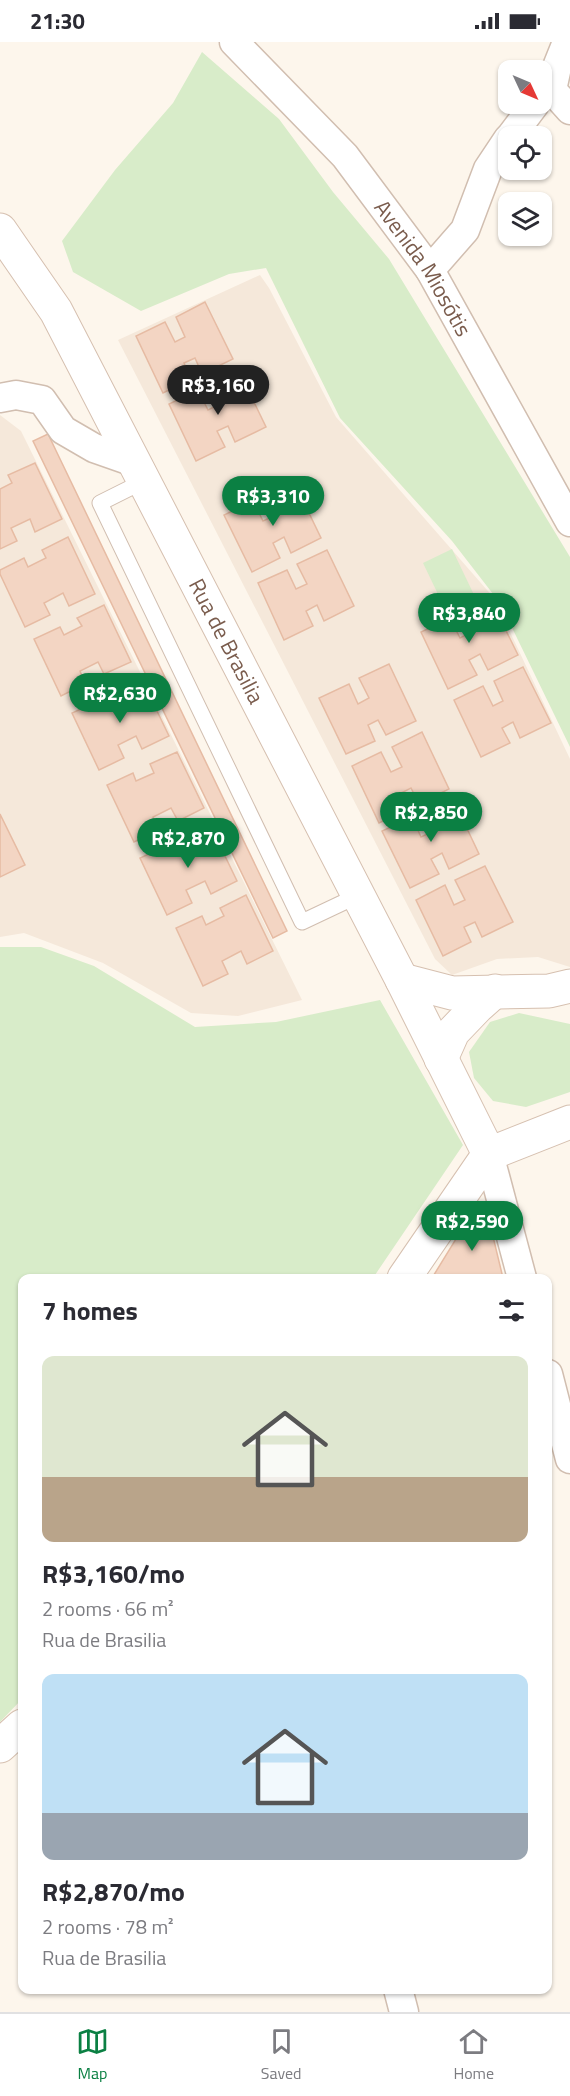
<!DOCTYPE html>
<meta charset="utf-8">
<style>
:root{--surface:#fff;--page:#f7f7f7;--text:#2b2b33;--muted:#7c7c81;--line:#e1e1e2;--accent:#0b8043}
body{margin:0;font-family:"Titillium Web",sans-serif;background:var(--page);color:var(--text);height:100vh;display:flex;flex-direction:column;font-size:22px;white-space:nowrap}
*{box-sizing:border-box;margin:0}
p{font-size:20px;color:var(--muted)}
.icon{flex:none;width:33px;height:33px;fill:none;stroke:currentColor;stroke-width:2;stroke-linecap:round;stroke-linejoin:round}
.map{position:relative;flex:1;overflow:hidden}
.drawer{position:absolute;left:18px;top:1232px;width:534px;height:720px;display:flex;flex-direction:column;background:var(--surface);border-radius:12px;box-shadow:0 2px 4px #0004}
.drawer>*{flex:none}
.needle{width:39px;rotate:134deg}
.controls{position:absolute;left:498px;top:18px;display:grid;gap:12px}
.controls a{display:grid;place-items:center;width:54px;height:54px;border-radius:12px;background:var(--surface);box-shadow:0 2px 4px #0004;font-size:30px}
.price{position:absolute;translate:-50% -51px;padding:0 14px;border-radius:21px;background:var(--accent);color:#fff;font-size:20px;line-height:39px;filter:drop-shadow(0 2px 3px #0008)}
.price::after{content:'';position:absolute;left:50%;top:36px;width:18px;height:14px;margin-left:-9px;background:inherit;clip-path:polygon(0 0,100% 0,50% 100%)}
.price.current{background:#222;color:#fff}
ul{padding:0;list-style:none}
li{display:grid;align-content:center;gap:12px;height:318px;padding:0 24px}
li span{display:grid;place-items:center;height:186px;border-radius:12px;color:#555}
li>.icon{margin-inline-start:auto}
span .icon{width:108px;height:108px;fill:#fffc;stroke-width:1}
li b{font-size:26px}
h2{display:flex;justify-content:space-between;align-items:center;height:72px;padding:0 24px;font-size:26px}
.status{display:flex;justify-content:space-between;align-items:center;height:42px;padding:0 30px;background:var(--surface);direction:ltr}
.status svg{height:16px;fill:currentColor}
.dock{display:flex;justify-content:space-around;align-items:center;height:84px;border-top:2px solid var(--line);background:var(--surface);font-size:16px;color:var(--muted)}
.dock a{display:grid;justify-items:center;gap:3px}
.dock .current{color:var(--accent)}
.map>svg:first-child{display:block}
.residential{fill:#f5e8da}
.green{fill:#d8ecc9}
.building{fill:#f3d5c3;stroke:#e6bba3;stroke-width:1.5}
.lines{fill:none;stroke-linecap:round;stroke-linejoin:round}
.lane-casing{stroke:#d1beb0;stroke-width:17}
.street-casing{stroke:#d1beb0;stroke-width:31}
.secondary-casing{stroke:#d6c0b0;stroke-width:35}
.lane{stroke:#fff;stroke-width:15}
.street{stroke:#fff;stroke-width:28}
.secondary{stroke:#fff;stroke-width:33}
.labels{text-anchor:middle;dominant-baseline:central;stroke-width:5;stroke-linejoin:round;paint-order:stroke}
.street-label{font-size:22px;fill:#7a5c4d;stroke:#fffaf3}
</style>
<div class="status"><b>21:30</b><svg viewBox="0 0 49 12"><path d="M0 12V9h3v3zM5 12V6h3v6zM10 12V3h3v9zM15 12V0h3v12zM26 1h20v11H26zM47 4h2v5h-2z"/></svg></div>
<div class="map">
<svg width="570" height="1970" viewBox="0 0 570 1970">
<rect width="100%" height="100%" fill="#fdf6ec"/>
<g class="residential">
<polygon points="260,233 269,246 336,375 494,556 570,717 570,925 538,915 497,917 452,933 435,917 118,298"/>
<polygon points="0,373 21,389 302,958 238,974 191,971 103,921 24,891 0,895"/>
</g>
<g class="green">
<polygon points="202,10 279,77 333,150 389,217 570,515 570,705 500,561 452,499 340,376 266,226 229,232 141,269 73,230 62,199 115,128 173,61"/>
<polygon points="452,507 477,559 448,573 423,521"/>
<polygon points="0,905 41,905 94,924 195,985 276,980 380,958 463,1103 373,1236 22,1236 22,1657 0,1680"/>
<polygon points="519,971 570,982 570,1050 526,1065 493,1059 474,1036 469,1010 490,980"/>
</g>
<g class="building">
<polygon points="205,260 233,317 202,332 195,316 184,321 191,337 163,351 136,294 165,280 175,300 185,295 176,275"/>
<polygon points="239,329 266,385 235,400 228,384 217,389 225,405 196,419 169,362 198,348 208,368 218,363 209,343"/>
<polygon points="48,392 287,889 273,896 33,399"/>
<polygon points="35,421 62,477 35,490 30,477 11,486 17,499 0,507 0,447 12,441 8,433"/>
<polygon points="294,440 321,496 291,511 284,495 273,501 280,516 252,530 224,473 253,459 263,479 274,474 264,454"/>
<polygon points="68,495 95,552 69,564 63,551 44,561 50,573 25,585 0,532 0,528 24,516 28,525 46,516 42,508"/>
<polygon points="327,508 354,564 324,579 317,563 306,569 313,584 284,598 258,541 287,528 296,547 307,542 297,522"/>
<polygon points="490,556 518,613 488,628 480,612 469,618 477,633 448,647 421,590 450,576 460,596 470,591 461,571"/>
<polygon points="104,563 131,620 104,632 98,620 80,629 85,642 61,654 34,597 60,585 64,593 82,584 77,576"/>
<polygon points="389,622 416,679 386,693 378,678 368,683 375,699 346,712 319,656 349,642 358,662 369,656 359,636"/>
<polygon points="523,625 551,681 520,696 513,680 502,686 510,701 481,715 454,658 483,644 493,664 503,659 494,639"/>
<polygon points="142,638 169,694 142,707 136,694 118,703 124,716 99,728 72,671 98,659 101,667 119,658 115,650"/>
<polygon points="422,690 449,747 419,762 411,746 401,751 408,767 379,781 352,724 381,710 391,730 402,725 392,705"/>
<polygon points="177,710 204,766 178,779 171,766 153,775 159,788 134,800 107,743 133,731 136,739 154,731 150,722"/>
<polygon points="452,755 479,812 449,827 442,811 431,817 439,832 410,846 382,789 412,775 421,795 432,790 423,770"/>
<polygon points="0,772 25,823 0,835"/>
<polygon points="210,783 237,839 211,852 205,839 186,848 192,861 167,873 140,816 166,804 170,812 188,804 184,796"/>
<polygon points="485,824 513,880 482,895 475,880 464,885 471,900 443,914 416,858 445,843 454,863 465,858 455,838"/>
<polygon points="246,853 273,909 247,922 241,909 222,919 228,932 203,944 176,886 202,874 206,883 224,874 220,866"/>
<polygon points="475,1166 488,1174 503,1236 432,1236"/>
</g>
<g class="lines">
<defs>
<polyline id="lane" points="144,439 100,461 302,880 357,854"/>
<g id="street">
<path id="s1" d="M234,0L345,114L430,228L570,480"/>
<polyline points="567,0 557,25 552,48 570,68"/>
<polyline points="511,94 535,62"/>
<polyline points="430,228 465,188 488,127 508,97"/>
<polyline points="0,356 16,353 42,358 63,388 94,406 134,420"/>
<polyline points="489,1112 522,1236"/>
<polyline points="548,1332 570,1417"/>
<polyline points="398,1947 404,1970"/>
</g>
<g id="secondary">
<path id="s2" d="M0,188L56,269L402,938L489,1112"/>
<polyline points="402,938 452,951 549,949 570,944"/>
<polyline points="441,1017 453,990 477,965 495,949"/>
<polyline points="489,1112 570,1080"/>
<polyline points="404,1236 489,1112"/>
<polyline points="0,1704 22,1684"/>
</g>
</defs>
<use href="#lane" class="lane-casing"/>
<use href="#street" class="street-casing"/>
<use href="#secondary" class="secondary-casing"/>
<use href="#lane" class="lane"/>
<use href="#street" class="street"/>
<use href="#secondary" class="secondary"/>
</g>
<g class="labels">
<g class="street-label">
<text stroke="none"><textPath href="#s1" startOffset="296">Avenida Miosótis</textPath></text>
<text stroke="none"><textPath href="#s2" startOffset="470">Rua de Brasilia</textPath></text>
</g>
</g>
</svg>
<div class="controls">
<a><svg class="needle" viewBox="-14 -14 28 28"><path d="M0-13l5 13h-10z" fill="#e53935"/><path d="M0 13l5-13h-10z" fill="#7c7c81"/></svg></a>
<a><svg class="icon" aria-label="locate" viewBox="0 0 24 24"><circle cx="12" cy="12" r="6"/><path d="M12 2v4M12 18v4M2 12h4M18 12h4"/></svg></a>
<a><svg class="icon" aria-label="layers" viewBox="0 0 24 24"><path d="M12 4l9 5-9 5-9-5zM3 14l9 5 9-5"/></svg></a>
</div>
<b class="price current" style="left:218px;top:374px">R$3,160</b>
<b class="price" style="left:273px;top:485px">R$3,310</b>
<b class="price" style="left:469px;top:602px">R$3,840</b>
<b class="price" style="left:120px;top:682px">R$2,630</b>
<b class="price" style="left:431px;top:801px">R$2,850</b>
<b class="price" style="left:188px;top:827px">R$2,870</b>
<b class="price" style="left:472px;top:1210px">R$2,590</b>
<section class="drawer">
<h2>7 homes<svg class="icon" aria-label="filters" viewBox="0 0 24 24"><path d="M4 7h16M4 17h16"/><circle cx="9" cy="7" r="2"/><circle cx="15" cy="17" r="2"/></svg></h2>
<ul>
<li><span style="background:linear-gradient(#dfe7d0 65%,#b9a48a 0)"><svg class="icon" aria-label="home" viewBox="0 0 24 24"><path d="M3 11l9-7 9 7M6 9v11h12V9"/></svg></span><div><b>R$3,160/mo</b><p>2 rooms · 66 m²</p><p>Rua de Brasilia</p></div></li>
<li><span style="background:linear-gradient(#bfe0f5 75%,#9aa5b1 0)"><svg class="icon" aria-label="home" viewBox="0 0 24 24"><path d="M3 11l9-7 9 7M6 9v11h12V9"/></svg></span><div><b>R$2,870/mo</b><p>2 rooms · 78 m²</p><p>Rua de Brasilia</p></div></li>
</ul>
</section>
</div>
<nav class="dock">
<a class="current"><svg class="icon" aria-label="map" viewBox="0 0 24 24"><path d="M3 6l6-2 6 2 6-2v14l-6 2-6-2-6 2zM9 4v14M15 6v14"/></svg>Map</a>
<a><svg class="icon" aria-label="saved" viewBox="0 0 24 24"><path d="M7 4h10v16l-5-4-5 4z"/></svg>Saved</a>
<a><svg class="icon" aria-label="home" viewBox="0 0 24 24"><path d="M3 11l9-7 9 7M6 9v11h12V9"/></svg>Home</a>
</nav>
